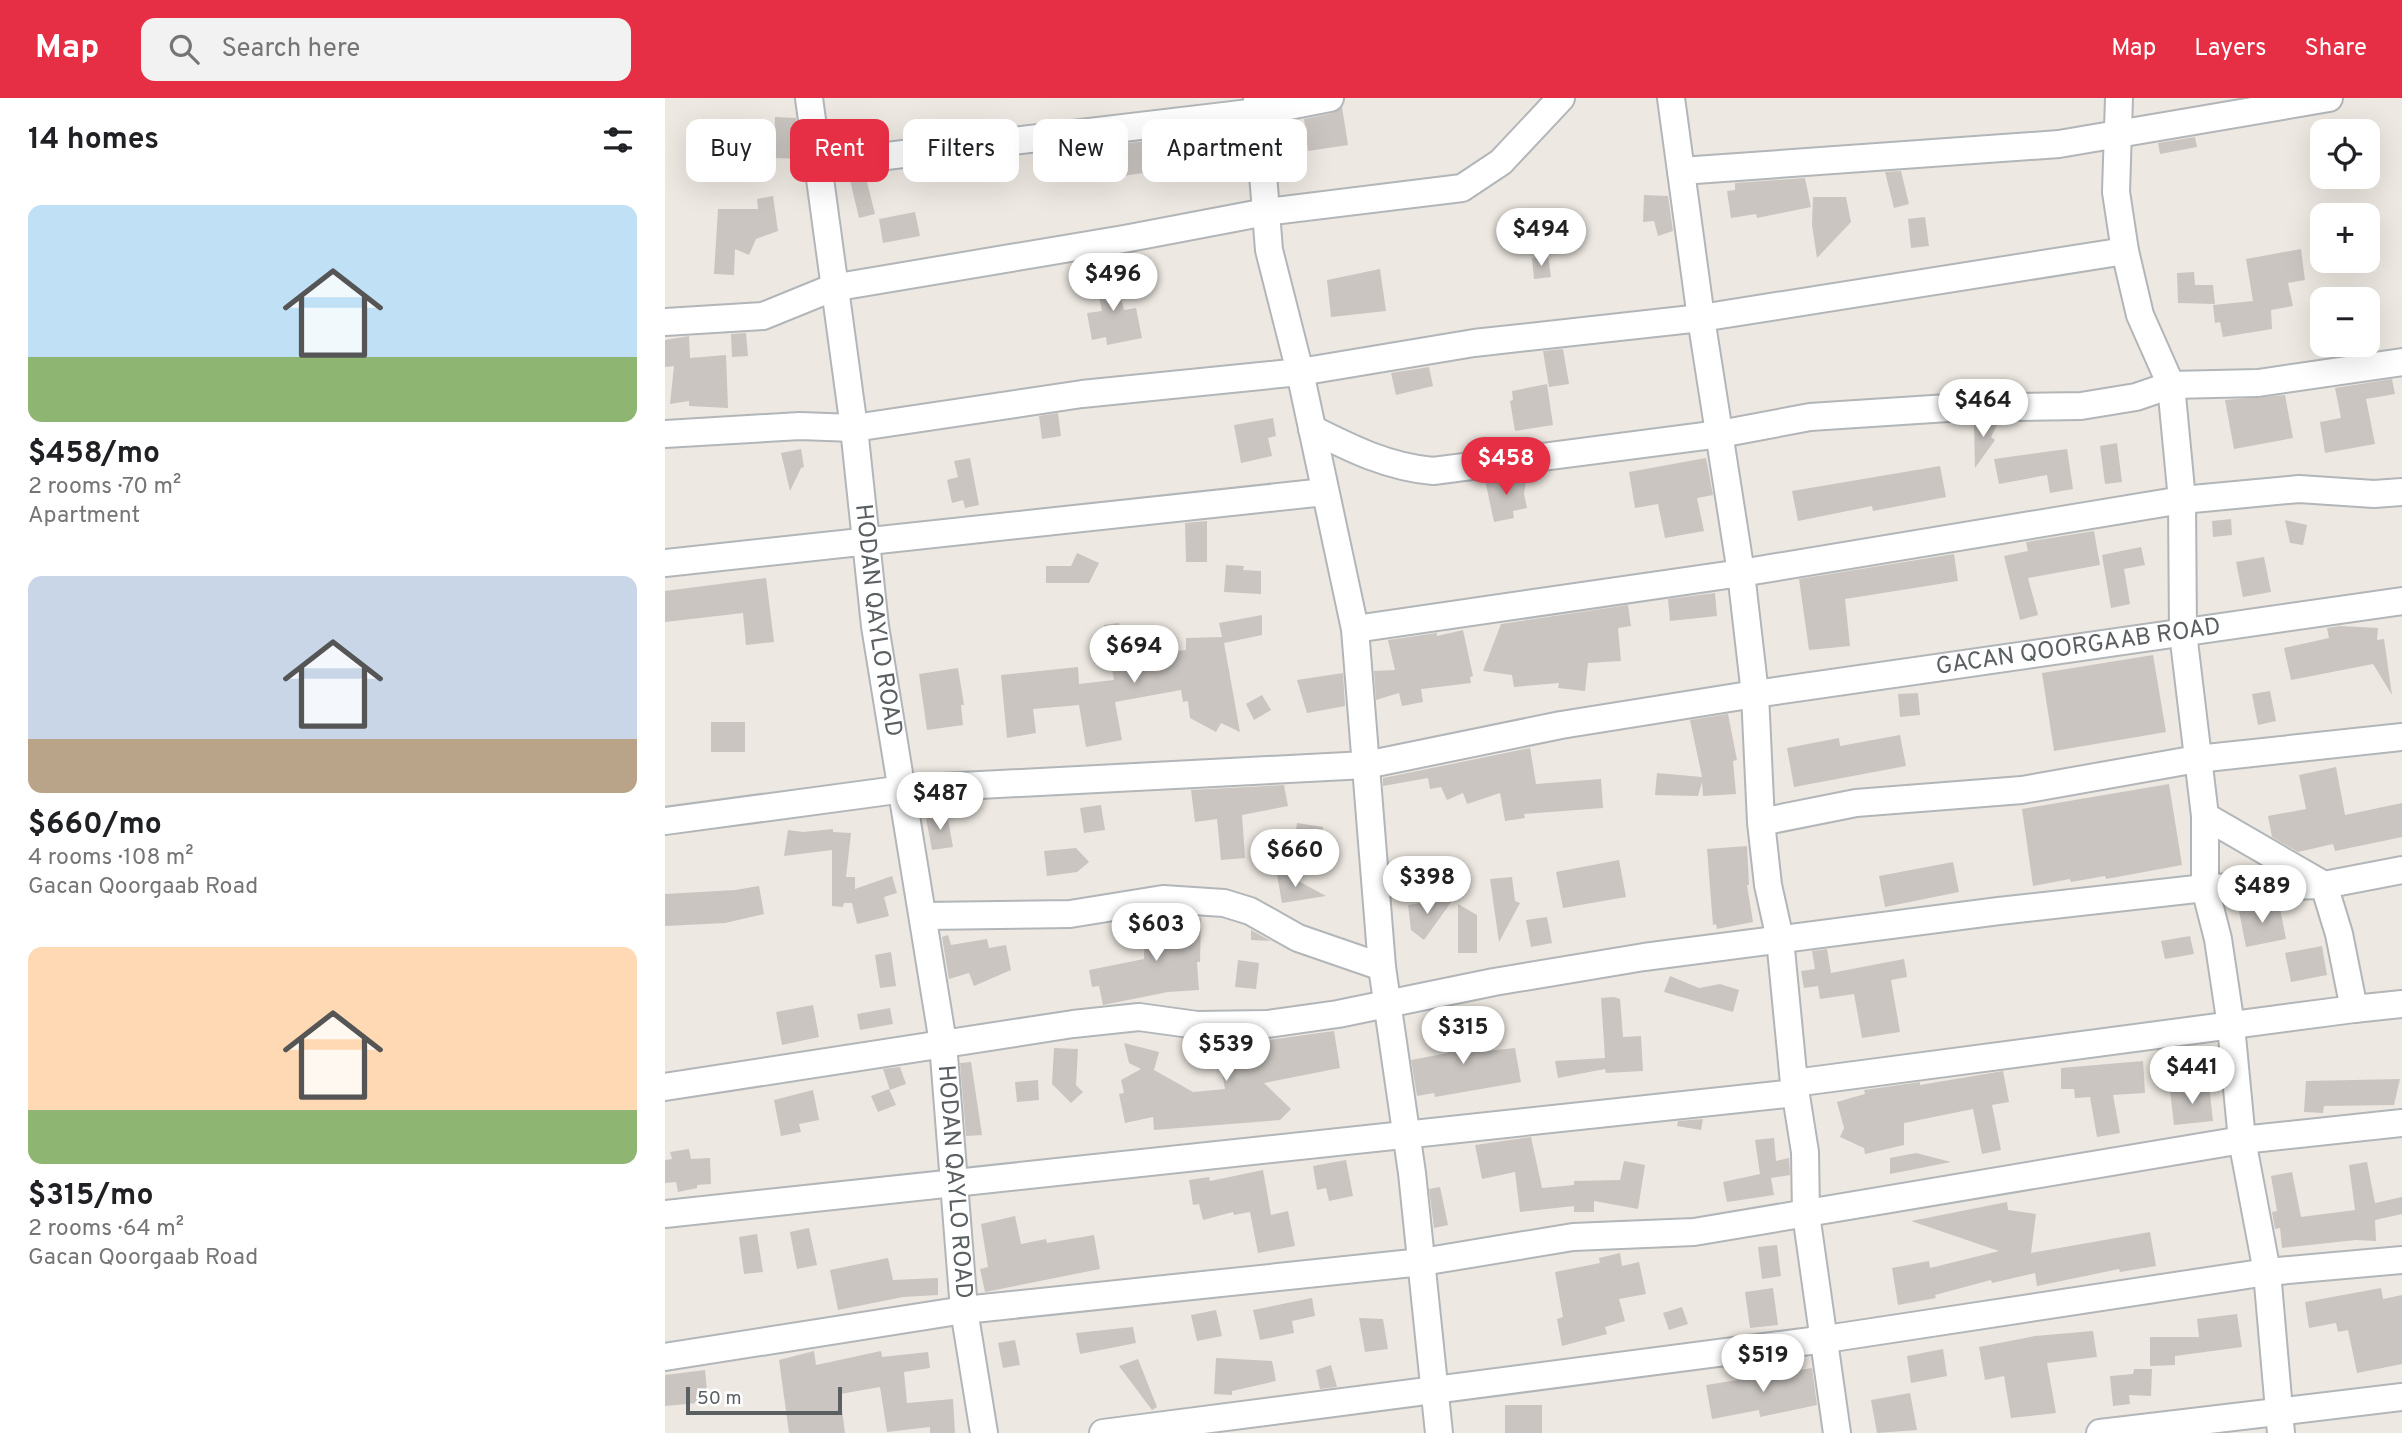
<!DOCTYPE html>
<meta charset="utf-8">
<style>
:root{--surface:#fff;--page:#f2f2f2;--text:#202124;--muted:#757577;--accent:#e62e45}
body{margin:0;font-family:Overpass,sans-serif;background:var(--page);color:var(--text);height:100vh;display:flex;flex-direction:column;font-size:26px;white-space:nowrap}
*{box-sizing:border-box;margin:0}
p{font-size:23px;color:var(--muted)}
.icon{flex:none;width:38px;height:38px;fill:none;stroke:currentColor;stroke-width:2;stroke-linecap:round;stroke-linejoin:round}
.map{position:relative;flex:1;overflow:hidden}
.panel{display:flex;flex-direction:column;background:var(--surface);width:665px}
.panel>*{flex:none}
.guide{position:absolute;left:21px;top:21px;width:665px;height:63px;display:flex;gap:14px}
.tools{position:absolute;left:1645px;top:21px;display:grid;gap:14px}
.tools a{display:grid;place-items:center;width:70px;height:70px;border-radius:14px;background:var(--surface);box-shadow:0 7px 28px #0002;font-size:35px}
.scale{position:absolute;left:21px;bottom:18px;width:156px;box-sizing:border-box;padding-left:7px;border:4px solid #5a5f62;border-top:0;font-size:19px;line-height:24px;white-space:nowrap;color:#5a5f62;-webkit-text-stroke:5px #fff;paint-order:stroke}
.price{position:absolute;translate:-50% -60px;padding:0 16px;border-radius:24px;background:#fff;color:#222;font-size:23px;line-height:46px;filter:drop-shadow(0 2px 4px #0008)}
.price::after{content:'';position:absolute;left:50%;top:42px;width:21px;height:16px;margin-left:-10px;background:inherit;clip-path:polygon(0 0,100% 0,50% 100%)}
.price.active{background:var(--accent);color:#fff}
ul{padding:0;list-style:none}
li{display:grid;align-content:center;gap:14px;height:371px;padding:0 28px}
li span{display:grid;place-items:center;height:217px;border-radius:14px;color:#555}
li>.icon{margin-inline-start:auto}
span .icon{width:126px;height:126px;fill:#fffc;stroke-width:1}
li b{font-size:30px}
h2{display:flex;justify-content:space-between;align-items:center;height:84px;padding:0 28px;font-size:30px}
.chip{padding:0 24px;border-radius:14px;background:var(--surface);box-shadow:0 7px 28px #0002;font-size:24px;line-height:63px}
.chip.active{background:var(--accent);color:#fff}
header{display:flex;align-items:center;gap:42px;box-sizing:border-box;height:98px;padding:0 35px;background:var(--accent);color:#fff}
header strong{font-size:33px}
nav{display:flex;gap:38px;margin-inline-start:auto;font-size:24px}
.search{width:490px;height:63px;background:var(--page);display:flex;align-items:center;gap:18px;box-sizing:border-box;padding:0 24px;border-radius:14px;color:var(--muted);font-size:26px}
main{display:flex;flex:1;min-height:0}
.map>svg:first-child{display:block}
.building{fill:#cac5c1}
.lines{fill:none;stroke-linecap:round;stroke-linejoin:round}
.minor-casing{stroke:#b2b6b9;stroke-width:30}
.minor{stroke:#fff;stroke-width:26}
.labels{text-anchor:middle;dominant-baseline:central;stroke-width:7;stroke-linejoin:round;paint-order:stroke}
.street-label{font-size:24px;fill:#5a5f62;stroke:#fff}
</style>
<header>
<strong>Map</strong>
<div class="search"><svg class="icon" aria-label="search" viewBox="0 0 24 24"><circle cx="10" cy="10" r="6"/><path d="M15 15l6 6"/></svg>Search here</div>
<nav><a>Map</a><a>Layers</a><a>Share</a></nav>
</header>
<main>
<section class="panel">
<h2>14 homes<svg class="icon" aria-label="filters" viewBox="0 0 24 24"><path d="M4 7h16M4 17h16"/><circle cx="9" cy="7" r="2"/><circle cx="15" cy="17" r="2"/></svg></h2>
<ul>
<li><span style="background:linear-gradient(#bfe0f5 70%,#8fb573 0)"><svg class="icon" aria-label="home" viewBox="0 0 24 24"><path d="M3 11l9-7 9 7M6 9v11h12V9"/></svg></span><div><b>$458/mo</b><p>2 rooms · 70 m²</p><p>Apartment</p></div></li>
<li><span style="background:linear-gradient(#c9d6e8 75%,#b9a48a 0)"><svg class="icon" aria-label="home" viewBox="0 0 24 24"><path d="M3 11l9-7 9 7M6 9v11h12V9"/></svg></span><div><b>$660/mo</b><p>4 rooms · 108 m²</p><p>Gacan Qoorgaab Road</p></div></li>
<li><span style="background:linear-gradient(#ffd9b3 75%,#8fb573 0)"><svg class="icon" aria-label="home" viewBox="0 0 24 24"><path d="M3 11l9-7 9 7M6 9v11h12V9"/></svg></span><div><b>$315/mo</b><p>2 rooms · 64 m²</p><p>Gacan Qoorgaab Road</p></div></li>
</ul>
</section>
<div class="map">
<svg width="1737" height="1335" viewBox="0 0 1737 1335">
<rect width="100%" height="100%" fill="#ede8e1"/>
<g class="building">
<polygon points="677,9 683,47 643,53 639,21 668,15"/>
<polygon points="110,19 131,20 136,61 109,60"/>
<polygon points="1530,39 1532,49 1495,56 1493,45"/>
<polygon points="492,42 497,72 458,78 453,46"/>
<polygon points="398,53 399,57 424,65 419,81 397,75 384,78 379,55"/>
<polygon points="1236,73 1244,106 1229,110 1220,74"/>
<polygon points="200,76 210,116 194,120 184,78"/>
<polygon points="1140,80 1146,109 1092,120 1091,116 1066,120 1062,93 1070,92 1070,85"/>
<polygon points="979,97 1003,98 1008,133 993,138 989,123 978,124"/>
<polygon points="108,98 113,133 91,141 84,157 70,151 69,177 49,176 53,111 93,111 92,101"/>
<polygon points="1148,99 1181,99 1186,124 1152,160 1147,127"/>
<polygon points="250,114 255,138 218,145 214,121"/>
<polygon points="1260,119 1264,148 1246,150 1243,121"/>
<polygon points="1636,151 1640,182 1623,185 1628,208 1606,212 1607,231 1558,239 1555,224 1550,225 1548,207 1588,203 1581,161"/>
<polygon points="883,158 886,179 869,181 867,160"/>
<polygon points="447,169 459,212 471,210 477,240 442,247 441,239 427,242 422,215 437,213 429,172"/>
<polygon points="715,171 721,213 666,219 662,182"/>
<polygon points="1529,174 1530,187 1548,187 1550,206 1513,205 1512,175"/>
<polygon points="81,235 83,258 67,259 66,236"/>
<polygon points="24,238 25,260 61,257 63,310 24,308 24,303 5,306 9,268 0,269 0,242"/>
<polygon points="898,251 904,286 884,289 878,253"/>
<polygon points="764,269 768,288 731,297 726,275"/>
<polygon points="1727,281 1730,296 1701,301 1710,346 1660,355 1655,324 1676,320 1670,290"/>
<polygon points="882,286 888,327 850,333 845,303 848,302 847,293"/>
<polygon points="1620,297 1628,340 1569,351 1560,302"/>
<polygon points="393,315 396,338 377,341 374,318"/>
<polygon points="608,320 611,338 603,340 607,358 576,365 569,327"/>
<polygon points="1309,325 1333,325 1326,339 1330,342 1310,370"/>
<polygon points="1452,345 1457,384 1440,386 1435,348"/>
<polygon points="136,351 139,369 136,370 125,393 116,355"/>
<polygon points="1402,351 1408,391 1385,395 1382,377 1334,386 1329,361"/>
<polygon points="305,360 314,407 300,410 298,402 287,405 282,382 293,379 289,363"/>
<polygon points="1041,360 1048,397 1032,400 1039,433 1000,440 993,406 970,410 964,374"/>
<polygon points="1275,368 1281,399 1208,413 1207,408 1133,423 1127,393"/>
<polygon points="844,379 861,382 859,396 862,410 848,413 849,420 829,424 820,382"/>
<polygon points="1566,421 1567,437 1548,439 1547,423"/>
<polygon points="1620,422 1642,427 1638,447 1625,445"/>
<polygon points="542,423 542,464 521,464 520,425"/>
<polygon points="1429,433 1435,467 1363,480 1373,517 1355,522 1339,458 1363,453 1361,444"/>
<polygon points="1476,449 1480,467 1459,471 1465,506 1446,510 1437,457"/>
<polygon points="412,455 434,465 424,485 381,485 381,468 406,468"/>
<polygon points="1289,456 1293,483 1180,501 1185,548 1144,552 1134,481"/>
<polygon points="1599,459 1606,494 1578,499 1571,464"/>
<polygon points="561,467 579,468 578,472 596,473 596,496 559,494"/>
<polygon points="101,480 109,544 81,547 78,515 0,524 0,493"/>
<polygon points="1050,495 1052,518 1005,523 1003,501"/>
<polygon points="963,507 966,528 953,530 956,563 923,565 920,593 893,590 894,585 849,589 847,577 818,573 836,526"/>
<polygon points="597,517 597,537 559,545 575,634 556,625 551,634 525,620 523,603 518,604 516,592 450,604 457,642 421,649 414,607 368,611 371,635 342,640 336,577 413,569 414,586 449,582 439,527 454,525 461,558 521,552 521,540 557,539 554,525"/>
<polygon points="1675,528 1713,530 1712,542 1719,541 1727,597 1708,566 1626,582 1619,550 1664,540 1662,530"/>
<polygon points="798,532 808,578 805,579 806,585 756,591 758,604 737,608 734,595 711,602 709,573 730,572 723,542 772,535 772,538"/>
<polygon points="1488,557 1501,634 1389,653 1377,575"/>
<polygon points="293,570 299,607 296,607 298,627 262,632 254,576"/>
<polygon points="678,575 680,608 642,615 632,582"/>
<polygon points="1605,593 1611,623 1593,627 1587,596"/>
<polygon points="1253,595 1255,617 1235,619 1233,596"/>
<polygon points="597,597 606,612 589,622 581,606"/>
<polygon points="1063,616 1072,662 1068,663 1071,696 1038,698 1037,684 1033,698 990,697 992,675 1037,679 1025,622"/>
<rect x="46" y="624" width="34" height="30"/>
<polygon points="1235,637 1241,668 1129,689 1122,650 1174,640 1175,648"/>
<polygon points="865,650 871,686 936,681 938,710 859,716 860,720 840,723 835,695 802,706 798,695 782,702 776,689 765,691 763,680 718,688 718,680"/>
<polygon points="1671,669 1680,717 1737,705 1737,739 1670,753 1668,746 1633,754 1607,739 1603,718 1641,711 1634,677"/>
<polygon points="1504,686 1517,767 1441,781 1440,778 1406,784 1405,781 1368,788 1357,711"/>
<polygon points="619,687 623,708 577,717 580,760 556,762 552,721 530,724 526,692"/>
<polygon points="436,707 440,732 419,735 415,710"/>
<polygon points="282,716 288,749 267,752 261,720"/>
<polygon points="632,725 658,729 654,756 628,752"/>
<polygon points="168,731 168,734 186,735 181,779 190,779 190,791 227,778 232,795 219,799 224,818 192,826 187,805 179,805 178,809 167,808 167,752 119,758 123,732 138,734"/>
<polygon points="1082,748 1084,787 1082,787 1088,824 1052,831 1051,826 1048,827 1042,751"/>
<polygon points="411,750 424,764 412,774 382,778 379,753"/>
<polygon points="954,762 961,799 898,810 891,774"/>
<polygon points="1288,764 1294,794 1220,809 1214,778"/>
<polygon points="611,771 661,798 617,805"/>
<polygon points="847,779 850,803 855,805 834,844 825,781"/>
<polygon points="94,788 99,816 60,825 0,828 0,796 70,792"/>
<polygon points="789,800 759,842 746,832 743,807"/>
<polygon points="1614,805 1621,841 1581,849 1574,813"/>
<polygon points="793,806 812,817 812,855 793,855"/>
<polygon points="486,819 536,820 535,864 532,864 534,892 503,894 438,907 434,888 427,889 424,872 479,861 480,820"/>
<polygon points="882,819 887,845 866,849 861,822"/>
<polygon points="586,832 606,843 586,842"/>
<polygon points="283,837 286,847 322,841 324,850 341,847 346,872 309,888 304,875 284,881 277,839"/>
<polygon points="1525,838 1529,856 1500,861 1496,843"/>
<polygon points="1657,848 1662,877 1626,884 1620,855"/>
<polygon points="1162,851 1166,875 1239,861 1242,879 1226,882 1235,934 1197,940 1189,896 1155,901 1153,888 1139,890 1136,873 1150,871 1147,853"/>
<polygon points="226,854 231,888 215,890 210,857"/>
<polygon points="573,862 594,865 591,891 570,889"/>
<polygon points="1005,878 1034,890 1055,886 1074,892 1068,914 999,894"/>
<polygon points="949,899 955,901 958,939 976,938 978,973 941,975 940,971 893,980 890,963 940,960 936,900"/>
<polygon points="148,907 154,939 117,947 111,914"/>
<polygon points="225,910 228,926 195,932 192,916"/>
<polygon points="797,915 803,955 850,950 856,984 770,999 769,995 752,998 746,962 783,955 777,918"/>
<polygon points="669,933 675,970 599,985 626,1011 615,1022 489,1032 488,1019 460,1025 454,996 459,995 456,982 476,971 464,965 459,945 494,954 489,972 528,994 560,991 552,949"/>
<polygon points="389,950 413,951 411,987 418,994 406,1005 387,986"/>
<polygon points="1478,963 1480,995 1448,997 1455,1035 1432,1039 1425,999 1410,1000 1409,991 1396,991 1396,970"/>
<polygon points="306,964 317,1037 301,1038 295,965"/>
<polygon points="235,969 241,986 225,992 218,971"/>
<polygon points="1338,973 1344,1004 1327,1007 1336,1052 1317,1056 1308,1011 1239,1025 1239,1047 1200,1056 1199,1050 1175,1039 1179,1030 1172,1004 1200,996 1199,992 1255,984 1255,987"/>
<polygon points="1735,981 1729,1007 1659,1008 1658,1015 1639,1014 1641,983"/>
<polygon points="373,982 374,1002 352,1004 350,984"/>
<polygon points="1544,988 1548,1023 1509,1027 1505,992"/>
<polygon points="224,991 231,1007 213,1014 206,998"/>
<polygon points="148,992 154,1022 134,1026 136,1034 116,1038 109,1002"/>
<polygon points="1038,1021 1036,1032 1012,1028 1013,1023"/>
<polygon points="866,1039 877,1090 909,1087 909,1083 955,1082 959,1063 980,1067 973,1111 929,1103 929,1114 909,1114 909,1108 855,1114 850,1074 817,1081 810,1047"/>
<polygon points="1109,1040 1111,1063 1124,1060 1125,1077 1106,1080 1109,1097 1062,1104 1058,1084 1095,1076 1090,1042"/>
<polygon points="24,1051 26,1061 45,1060 46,1086 32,1087 32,1090 13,1094 11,1084 0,1085 0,1062 7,1061 5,1054"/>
<polygon points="1251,1055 1286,1064 1225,1076 1225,1060"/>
<polygon points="681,1062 688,1098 664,1103 661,1090 652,1092 648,1068"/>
<polygon points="1702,1064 1710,1105 1737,1099 1737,1116 1710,1122 1711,1143 1691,1142 1617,1150 1615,1130 1610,1131 1607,1114 1612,1113 1606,1078 1627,1074 1636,1119 1690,1112 1684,1067"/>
<polygon points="598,1072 606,1117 623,1113 630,1148 593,1155 585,1114 569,1117 568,1114 538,1122 534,1106 528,1107 524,1082 544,1079 545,1083"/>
<polygon points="775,1089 783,1127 769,1130 764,1091"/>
<polygon points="1342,1104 1343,1112 1371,1116 1366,1155 1485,1134 1491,1168 1455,1174 1454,1171 1372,1188 1370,1175 1327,1185 1326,1182 1270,1197 1271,1200 1233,1207 1227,1170 1264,1163 1265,1170 1334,1153 1246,1123"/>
<polygon points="350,1118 356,1146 381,1141 382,1145 429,1137 435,1171 320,1194 315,1171 323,1169 316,1126"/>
<polygon points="144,1130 152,1167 132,1171 125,1134"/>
<polygon points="92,1136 98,1174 79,1176 74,1139"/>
<polygon points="1112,1147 1116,1178 1097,1181 1093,1149"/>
<polygon points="955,1155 957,1168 974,1164 981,1196 954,1201 960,1223 940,1229 942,1236 897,1248 892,1221 898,1219 890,1174 935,1165 934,1160"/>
<polygon points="223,1160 228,1182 273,1180 273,1197 238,1199 173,1212 165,1172"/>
<polygon points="1108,1190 1113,1227 1085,1230 1080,1194"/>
<polygon points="1716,1190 1718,1201 1737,1197 1737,1266 1692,1275 1683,1232 1673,1234 1671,1225 1644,1230 1640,1204"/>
<polygon points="647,1200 650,1218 627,1223 629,1235 595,1242 588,1212"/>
<polygon points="1017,1209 1023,1226 1004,1232 998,1215"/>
<polygon points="551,1212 557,1238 532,1243 526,1217"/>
<polygon points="1572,1216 1577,1249 1510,1258 1510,1267 1485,1268 1485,1239 1534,1239 1532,1221"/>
<polygon points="694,1220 718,1221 723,1251 700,1254"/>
<polygon points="468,1229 471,1245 415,1256 411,1235"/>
<polygon points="1428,1233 1432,1259 1382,1265 1391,1315 1346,1320 1339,1278 1320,1282 1314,1249 1370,1238"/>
<polygon points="350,1242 355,1267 338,1270 333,1245"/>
<polygon points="1278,1251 1282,1278 1246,1285 1242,1258"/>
<polygon points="149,1253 151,1267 216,1253 217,1259 263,1254 265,1270 239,1274 242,1305 288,1301 290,1335 265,1335 265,1329 222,1334 215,1289 175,1296 180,1335 124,1335 114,1262"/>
<polygon points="551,1260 607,1263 611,1283 567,1293 567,1297 549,1296"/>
<polygon points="473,1261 492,1309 487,1312 454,1268"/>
<polygon points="666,1267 672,1289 655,1291 651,1272"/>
<polygon points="1147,1270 1152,1307 1095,1319 1094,1312 1047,1321 1041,1287"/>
<polygon points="1469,1271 1487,1271 1486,1298 1464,1297 1465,1306 1448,1308 1445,1278 1468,1276"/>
<polygon points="40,1272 43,1304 0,1308 0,1277"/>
<polygon points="1245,1295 1252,1332 1212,1335 1206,1302"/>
<rect x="840" y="1307" width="37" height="28"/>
</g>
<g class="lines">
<defs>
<g id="minor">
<path id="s1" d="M144,0L189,330L210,528L278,945L299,1212L319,1335"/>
<polyline points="592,0 604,152 635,274 690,531 717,869 747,1075 774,1335"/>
<polyline points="1006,0 1036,220 1076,475 1090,596 1096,724 1103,787 1115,841 1129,985 1140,1054 1141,1116 1172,1335"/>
<polyline points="1454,0 1451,94 1460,153 1475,217 1506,287 1517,402 1518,535 1540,718 1540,790 1553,841 1566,928 1577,1042 1602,1174 1616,1335"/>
<polyline points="154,66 593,14 665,0"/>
<polyline points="1016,73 1394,46 1664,0"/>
<polyline points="0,224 98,218 167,190 459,141 601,114 797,90 836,64 896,0"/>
<path d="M647,331C687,351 723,369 768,373L1055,336L1145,319L1283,310L1416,308L1471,299L1506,287L1593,285L1737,264"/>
<polyline points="0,336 135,328 189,330 417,296 635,274 809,245 1036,220 1460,153"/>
<polyline points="0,465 660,394"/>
<polyline points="690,531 1076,475 1517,402 1634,391 1709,396 1737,394"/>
<polyline points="1540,718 1659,787 1674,836 1689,911 1737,906"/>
<path id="s2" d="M0,723L239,691L701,667L896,627L1090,596L1737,503"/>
<polyline points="1096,724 1191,705 1357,692 1532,661 1737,639"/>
<polyline points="259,818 405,816 498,801 559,805 585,813 633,840 717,869"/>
<polyline points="1129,985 1689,911"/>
<polyline points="0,989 408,926 474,919 532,927 602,926 673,916 829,884 979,859 1334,813 1540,790 1659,787 1737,772"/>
<polyline points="0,1116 1130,995"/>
<polyline points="0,1259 299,1212 757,1164 908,1139 1029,1134 1577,1042 1737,1025"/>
<polyline points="438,1335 1161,1241 1602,1174 1737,1162"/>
<polyline points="1435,1335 1737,1299"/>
</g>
</defs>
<use href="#minor" class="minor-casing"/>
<use href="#minor" class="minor"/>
</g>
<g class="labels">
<g class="street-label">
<text stroke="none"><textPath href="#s1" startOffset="527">HODAN QAYLO ROAD</textPath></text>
<text stroke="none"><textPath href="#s2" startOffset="1426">GACAN QOORGAAB ROAD</textPath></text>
<text stroke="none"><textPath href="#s1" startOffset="1094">HODAN QAYLO ROAD</textPath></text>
</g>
</g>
</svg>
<div class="tools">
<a><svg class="icon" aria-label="locate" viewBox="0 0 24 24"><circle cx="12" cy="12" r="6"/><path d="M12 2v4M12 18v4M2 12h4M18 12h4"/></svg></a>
<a>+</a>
<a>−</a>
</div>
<div class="scale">50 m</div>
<b class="price" style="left:876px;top:170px">$494</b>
<b class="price" style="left:448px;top:215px">$496</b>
<b class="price" style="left:1318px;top:341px">$464</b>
<b class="price active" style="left:841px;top:399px">$458</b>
<b class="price" style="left:469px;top:587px">$694</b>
<b class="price" style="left:275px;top:734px">$487</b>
<b class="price" style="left:630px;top:791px">$660</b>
<b class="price" style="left:762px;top:818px">$398</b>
<b class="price" style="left:1597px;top:827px">$489</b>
<b class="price" style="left:491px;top:865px">$603</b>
<b class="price" style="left:798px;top:968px">$315</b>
<b class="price" style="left:561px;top:985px">$539</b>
<b class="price" style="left:1527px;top:1008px">$441</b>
<b class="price" style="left:1098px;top:1296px">$519</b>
<div class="guide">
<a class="chip">Buy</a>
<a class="chip active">Rent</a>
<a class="chip">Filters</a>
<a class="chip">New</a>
<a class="chip">Apartment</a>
</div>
</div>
</main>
